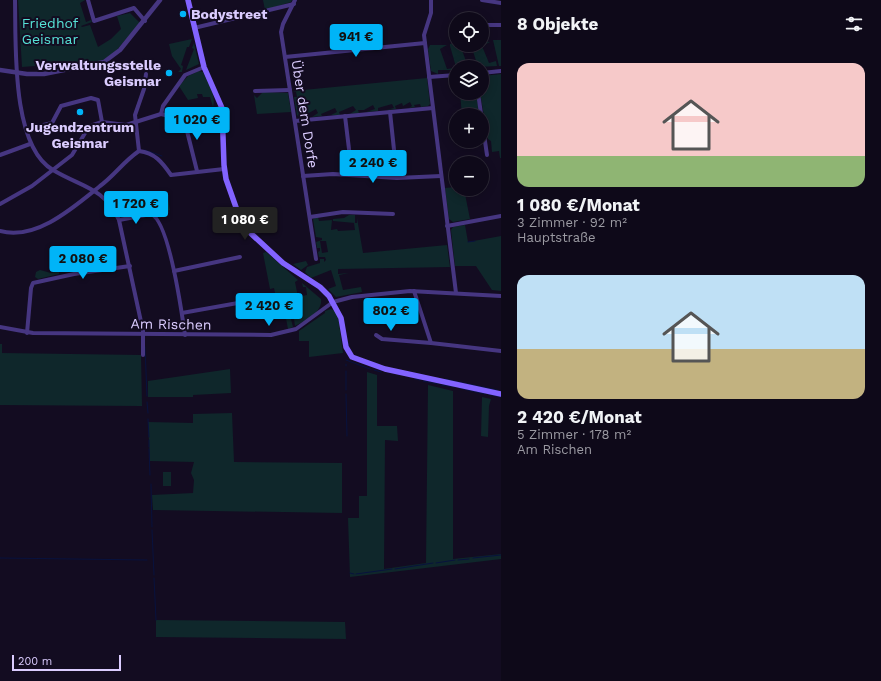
<!DOCTYPE html>
<html lang="de">
<meta charset="utf-8">
<style>
:root{--surface:#0e0919;--page:#1c1726;--text:#f1f3f6;--muted:#9b9aa2;--line:#2e2a38;--accent:#00b4f7}
body{margin:0;font-family:"Work Sans",sans-serif;background:var(--page);color:var(--text);height:100vh;display:flex;flex-direction:column;font-size:15px;white-space:nowrap}
*{box-sizing:border-box;margin:0}
p{font-size:13px;color:var(--muted)}
.icon{flex:none;width:22px;height:22px;fill:none;stroke:currentColor;stroke-width:2;stroke-linecap:round;stroke-linejoin:round}
.map{position:relative;flex:1;overflow:hidden}
.drawer{display:flex;flex-direction:column;background:var(--surface);width:380px}
.drawer>*{flex:none}
.buttons{position:absolute;left:449px;top:12px;display:grid;gap:8px}
.buttons a{display:grid;place-items:center;width:40px;height:40px;border-radius:50%;background:var(--surface);box-shadow:0 2px 10px #0003,0 0 0 1px var(--line);font-size:20px}
.scale{position:absolute;left:12px;bottom:10px;width:109px;box-sizing:border-box;padding-left:4px;border:2px solid #dbccff;border-top:0;font-size:11px;line-height:14px;white-space:nowrap;color:#dbccff;-webkit-text-stroke:3px #130c21;paint-order:stroke}
.price{position:absolute;translate:-50% -34px;padding:0 9px;border-radius:4px;background:var(--accent);color:#111;font-size:13px;line-height:26px;filter:drop-shadow(0 1px 2px #0008)}
.price::after{content:'';position:absolute;left:50%;top:24px;width:12px;height:9px;margin-left:-6px;background:inherit;clip-path:polygon(0 0,100% 0,50% 100%)}
.price.on{background:#222;color:#fff}
ul{padding:0;list-style:none}
li{display:grid;align-content:center;gap:8px;height:212px;padding:0 16px}
li span{display:grid;place-items:center;height:124px;border-radius:12px;color:#555}
li>.icon{margin-inline-start:auto}
span .icon{width:72px;height:72px;fill:#fffc;stroke-width:1}
li b{font-size:17px}
h2{display:flex;justify-content:space-between;align-items:center;height:48px;padding:0 16px;font-size:17px}
main{display:flex;flex:1;min-height:0}
.map>svg:first-child{display:block}
.green{fill:#0f272b;fill-rule:evenodd}
.lines{fill:none;stroke-linecap:round;stroke-linejoin:round}
.stream{stroke:#08123e;stroke-width:1}
.minor{stroke:#463681;stroke-width:4}
.tertiary{stroke:#463681;stroke-width:4.5}
.secondary{stroke:#8263ff;stroke-width:5.5}
.poi-dot{fill:#00b4f7;stroke:#130c21;stroke-width:1.5}
.labels{text-anchor:middle;dominant-baseline:central;stroke-width:4;stroke-linejoin:round;paint-order:stroke}
.poi-label{font-size:14px;font-weight:bold;fill:#dbccff;stroke:#130c21;text-anchor:start}
.park-label{font-size:14px;fill:#56e1d6;stroke:#130c21}
.street-label{font-size:14px;fill:#dbccff;stroke:#130c21}
</style>
<main>
<div class="map">
<svg width="501" height="681" viewBox="0 0 501 681">
<rect width="100%" height="100%" fill="#130c21"/>
<g class="green">
<polygon points="18,0 85,0 80,3 86,22 91,20 92,22 81,26 82,27 90,25 98,47 111,39 121,29 117,16 130,13 140,23 115,52 103,60 67,68 65,64 53,69 48,65 22,67"/>
<polygon points="263,0 292,0 291,2 265,10"/>
<polygon points="192,39 189,47 187,47 181,65 183,66 182,72 178,72 181,69 172,56 169,44"/>
<polygon points="493,40 501,40 501,66 499,66"/>
<polygon points="482,41 490,42 482,46 489,63 496,61 497,66 478,67 471,45 482,45"/>
<polygon points="194,43 199,64 186,70 194,49 192,48"/>
<polygon points="456,43 456,45 465,45 461,47 468,67 456,67 450,46 450,44"/>
<polygon points="430,45 447,45 440,49 447,69 454,68 454,72 452,73 451,70 438,70 438,74 431,71 428,49"/>
<path d="M199,71L203,72C207,81 217,96 213,107L210,97H203L202,94H197L198,98L188,100L179,86L188,76Z"/>
<polygon points="501,74 501,158 500,158 499,151 492,152 491,141 488,139 480,93 482,93 482,76"/>
<polygon points="427,78 430,104 428,106 421,107 420,104 414,105 415,107 409,108 412,106 410,102 403,106 402,103 395,106 396,109 386,110 394,108 392,104 378,108 378,111 366,112 375,109 373,105 364,110 358,110 359,113 350,114 356,110 353,106 339,112 340,115 331,115 337,112 335,108 321,114 322,116 312,117 318,113 316,109 307,114 302,104 297,107 302,117 305,118 300,118 297,115 294,97 297,97 296,92 293,91"/>
<polygon points="263,92 288,93 291,112 257,114 254,95 257,98"/>
<polygon points="460,93 476,93 480,115 462,115"/>
<polygon points="456,187 456,189 464,189 470,219 453,222 449,219 445,188"/>
<polygon points="167,194 170,210 159,212 156,195"/>
<polygon points="349,215 355,215 355,223 333,221 333,219 344,218"/>
<path d="M318,217L319,221L332,220L331,230L337,229L338,231L355,230L354,223H357V218L363,253L447,245L450,267L338,269V274L349,273L339,275L343,290L361,287L362,292L336,297L328,289L336,286L331,270L311,278L305,272L307,267L320,263V259H324V262L326,260L325,257H319L318,252L320,251V248H317L316,242L322,240V238L316,237L313,219ZM320,241H326L328,252L322,253Z"/>
<polygon points="465,225 468,242 501,236 501,291 492,290 476,266 455,266 451,230 453,227"/>
<path d="M266,252L298,280L295,282L298,297L307,295L306,287H303L302,283L321,299C323,312 305,321 295,326L294,319H291L293,327L288,329L282,297L276,298L274,288L270,289L263,253Z"/>
<polygon points="306,261 308,265 301,270 293,264"/>
<polygon points="40,270 51,273 59,271 59,274 38,279 35,277 36,272"/>
<polygon points="331,309 335,311 338,316 343,353 309,357 309,341 299,341 299,331 325,313 325,311"/>
<polygon points="0,344 2,344 2,353 141,355 142,406 0,405"/>
<polygon points="230,369 231,393 193,395 193,397 148,397 148,381"/>
<polygon points="367,372 377,375 377,426 397,426 398,441 385,440 384,569 426,563 428,385 453,391 453,559 501,554 501,559 350,577 348,518 359,518 359,496 367,496"/>
<polygon points="482,397 491,399 489,406 488,437 481,436"/>
<polygon points="232,413 234,462 342,463 342,513 153,510 152,495 193,493 194,480 191,473 194,462 150,461 148,422 193,423 193,414"/>
<rect x="163" y="472" width="8" height="14"/>
<polygon points="156,620 345,622 346,639 156,637"/>
</g>
<g class="lines">
<g class="stream">
<polyline points="145,150 162,156"/>
<polyline points="468,242 475,241"/>
<polyline points="348,342 349,347"/>
<polyline points="145,347 147,396"/>
<polyline points="346,360 370,369"/>
<polyline points="346,366 346,364"/>
<polyline points="374,370 381,372"/>
<polyline points="346,371 346,390"/>
<polyline points="415,379 420,380"/>
<polyline points="445,379 497,390"/>
<polyline points="423,381 438,384"/>
<polyline points="441,385 454,387"/>
<polyline points="459,388 485,394"/>
<polyline points="346,394 347,436"/>
<polyline points="488,394 501,397"/>
<polyline points="147,402 148,413"/>
<polyline points="148,419 149,437"/>
<polyline points="149,440 149,447"/>
<polyline points="149,449 150,475"/>
<polyline points="151,484 152,527"/>
<polyline points="152,530 154,575"/>
<polyline points="0,558 147,560"/>
<polyline points="473,558 501,555"/>
<polyline points="458,560 469,559"/>
<polyline points="436,563 455,560"/>
<polyline points="395,569 433,563"/>
<polyline points="350,573 354,574"/>
<polyline points="356,574 392,569"/>
<polyline points="154,578 156,620"/>
</g>
<g class="minor">
<path d="M15,0C16,44 11,146 53,170C81,187 104,187 119,220L143,331V355"/>
<polyline points="88,0 94,21 134,8 145,21"/>
<polyline points="295,0 283,24 281,32 316,259"/>
<polyline points="431,0 431,13 424,35 456,293"/>
<polyline points="482,0 501,3"/>
<polyline points="482,25 501,25"/>
<polyline points="194,28 294,4"/>
<polyline points="285,57 425,43"/>
<polyline points="482,73 501,71"/>
<polyline points="429,77 456,75"/>
<polyline points="255,91 290,90"/>
<polyline points="478,93 487,155"/>
<polyline points="390,112 397,178"/>
<polyline points="161,114 163,106 185,75 204,67"/>
<polyline points="183,115 197,171"/>
<polyline points="345,116 352,174"/>
<polyline points="295,121 433,108"/>
<polyline points="26,129 52,123 61,106 91,98 98,100 102,122"/>
<polyline points="139,151 135,115 144,89 146,74"/>
<polyline points="0,155 30,144"/>
<polyline points="303,176 333,174 397,178 441,176"/>
<polyline points="0,204 32,186 72,155 88,128 93,125 102,122 126,125 161,114 173,117 222,108"/>
<polyline points="310,217 343,212 393,214"/>
<path d="M119,220L151,214C169,221 182,314 185,335"/>
<polyline points="447,226 501,216"/>
<path d="M0,231C36,241 74,207 100,186C114,176 124,161 139,151C155,153 162,162 171,175L224,169"/>
<polyline points="174,271 240,257"/>
<polyline points="414,291 431,343 501,351"/>
<polyline points="182,313 271,297"/>
<polyline points="0,327 33,333 271,335 296,329 333,302 352,297 410,291 501,296"/>
<polyline points="27,333 31,288 33,283 74,274 130,266"/>
<polyline points="376,335 382,339 431,343"/>
</g>
<polyline class="tertiary" points="0,70 27,74 44,74 104,62 120,50 160,0"/>
<polyline class="secondary" points="188,0 204,67 222,108 224,165 226,179 238,213 246,229 283,263 320,287 329,296 341,318 346,347 352,357 385,369 501,394"/>
</g>
<g class="poi-dot">
<circle cx="183" cy="14" r="4"/>
<circle cx="169" cy="73" r="4"/>
<circle cx="80" cy="112" r="4"/>
</g>
<g class="labels">
<g class="poi-label">
<text x="191" y="14">Bodystreet</text>
<text x="161" y="65" text-anchor="end">Verwaltungsstelle<tspan x="161" dy="16">Geismar</tspan></text>
<text x="80" y="127" text-anchor="middle">Jugendzentrum<tspan x="80" dy="16">Geismar</tspan></text>
</g>
<g class="park-label">
<text x="50" y="23">Friedhof<tspan x="50" dy="16">Geismar</tspan></text>
</g>
<g class="street-label">
<text transform="translate(305 114) rotate(81)">Über dem Dorfe</text>
<text transform="translate(171 324) rotate(1)">Am Rischen</text>
</g>
</g>
</svg>
<div class="buttons">
<a><svg class="icon" aria-label="locate" viewBox="0 0 24 24"><circle cx="12" cy="12" r="6"/><path d="M12 2v4M12 18v4M2 12h4M18 12h4"/></svg></a>
<a><svg class="icon" aria-label="layers" viewBox="0 0 24 24"><path d="M12 4l9 5-9 5-9-5zM3 14l9 5 9-5"/></svg></a>
<a>+</a>
<a>−</a>
</div>
<div class="scale">200 m</div>
<b class="price" style="left:356px;top:58px">941 €</b>
<b class="price" style="left:197px;top:141px">1 020 €</b>
<b class="price" style="left:373px;top:184px">2 240 €</b>
<b class="price" style="left:136px;top:225px">1 720 €</b>
<b class="price on" style="left:245px;top:241px">1 080 €</b>
<b class="price" style="left:83px;top:280px">2 080 €</b>
<b class="price" style="left:269px;top:327px">2 420 €</b>
<b class="price" style="left:391px;top:332px">802 €</b>
</div>
<section class="drawer">
<h2>8 Objekte<svg class="icon" aria-label="filters" viewBox="0 0 24 24"><path d="M4 7h16M4 17h16"/><circle cx="9" cy="7" r="2"/><circle cx="15" cy="17" r="2"/></svg></h2>
<ul>
<li><span style="background:linear-gradient(#f6c9c9 75%,#8fb573 0)"><svg class="icon" aria-label="home" viewBox="0 0 24 24"><path d="M3 11l9-7 9 7M6 9v11h12V9"/></svg></span><div><b>1 080 €/Monat</b><p>3 Zimmer · 92 m²</p><p>Hauptstraße</p></div></li>
<li><span style="background:linear-gradient(#bfe0f5 60%,#c2b280 0)"><svg class="icon" aria-label="home" viewBox="0 0 24 24"><path d="M3 11l9-7 9 7M6 9v11h12V9"/></svg></span><div><b>2 420 €/Monat</b><p>5 Zimmer · 178 m²</p><p>Am Rischen</p></div></li>
</ul>
</section>
</main>
